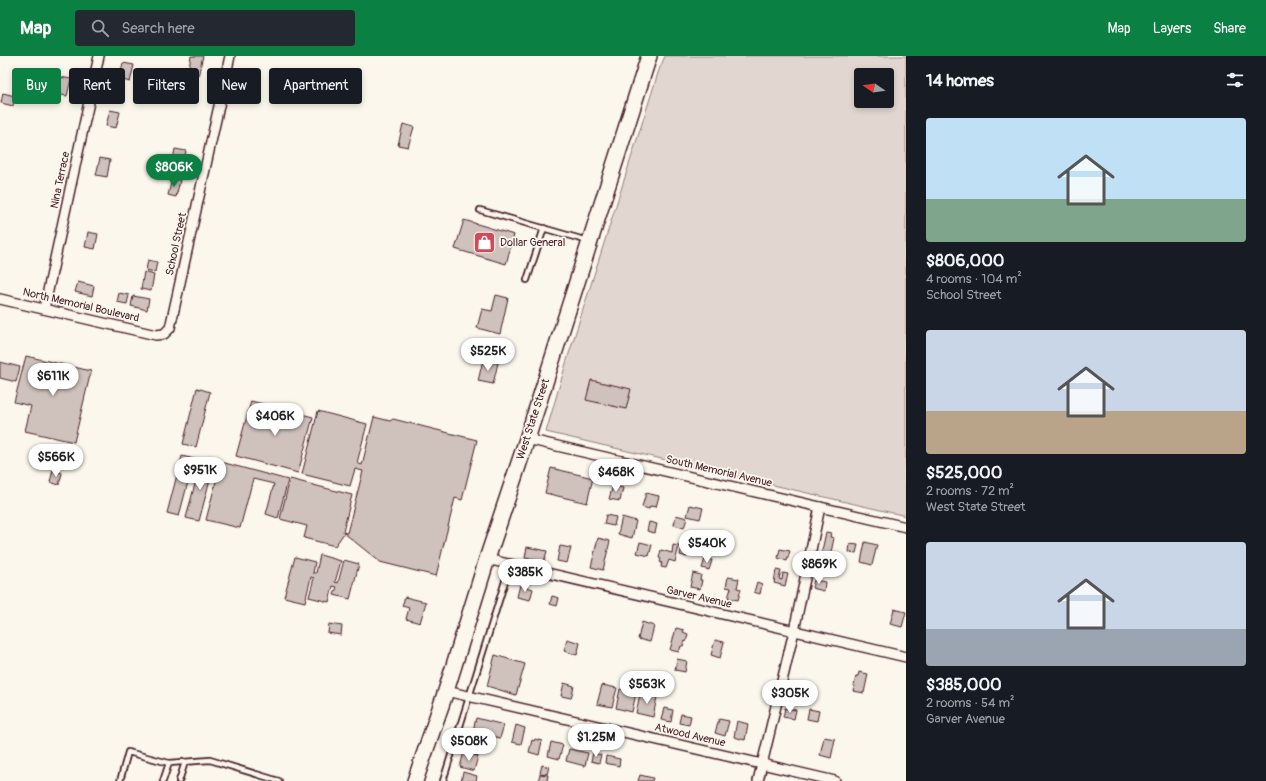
<!DOCTYPE html>
<meta charset="utf-8">
<style>
:root{--surface:#171b24;--page:#242831;--text:#f1f3f6;--muted:#9ea1a6;--accent:#0b8043}
body{margin:0;font-family:Pangolin,sans-serif;background:var(--page);color:var(--text);height:100vh;display:flex;flex-direction:column;font-size:15px;white-space:nowrap}
*{box-sizing:border-box;margin:0}
p{font-size:13px;color:var(--muted)}
.icon{flex:none;width:22px;height:22px;fill:none;stroke:currentColor;stroke-width:2;stroke-linecap:round;stroke-linejoin:round}
.map{position:relative;flex:1;overflow:hidden}
.side{display:flex;flex-direction:column;background:var(--surface);width:360px}
.side>*{flex:none}
.banner{position:absolute;left:12px;top:12px;width:380px;height:36px;display:flex;gap:8px}
.needle{width:26px;rotate:283deg}
.fabs{position:absolute;left:854px;top:12px;display:grid;gap:8px}
.fabs a{display:grid;place-items:center;width:40px;height:40px;border-radius:4px;background:var(--surface);box-shadow:0 2px 6px #0003;font-size:20px}
.price{position:absolute;translate:-50% -34px;padding:0 9px;border-radius:14px;background:#fff;color:#222;font-size:13px;line-height:26px;filter:drop-shadow(0 1px 2px #0008)}
.price::after{content:'';position:absolute;left:50%;top:24px;width:12px;height:9px;margin-left:-6px;background:inherit;clip-path:polygon(0 0,100% 0,50% 100%)}
.price.on{background:var(--accent);color:#fff}
ul{padding:0;list-style:none}
li{display:grid;align-content:center;gap:8px;height:212px;padding:0 20px}
li span{display:grid;place-items:center;height:124px;border-radius:4px;color:#555}
li>.icon{margin-inline-start:auto}
span .icon{width:72px;height:72px;fill:#fffc;stroke-width:1}
li b{font-size:17px}
h2{display:flex;justify-content:space-between;align-items:center;height:48px;padding:0 20px;font-size:17px}
.pill{padding:0 14px;border-radius:4px;background:var(--surface);box-shadow:0 2px 6px #0003;font-size:14px;line-height:36px}
.pill.on{background:var(--accent);color:#fff}
header{display:flex;align-items:center;gap:24px;box-sizing:border-box;height:56px;padding:0 20px;background:var(--accent);color:#fff}
header strong{font-size:19px}
nav{display:flex;gap:22px;margin-inline-start:auto;font-size:14px}
.search{width:280px;height:36px;background:var(--page);display:flex;align-items:center;gap:10px;box-sizing:border-box;padding:0 14px;border-radius:4px;color:var(--muted);font-size:15px}
main{display:flex;flex:1;min-height:0}
.map>svg:first-child{display:block}
.green{fill:#e2d7d0;stroke:#967b7e;fill-rule:evenodd}
.building{fill:#cfc2bc;stroke:#4a1f2b}
.lines{fill:none;stroke-linecap:round;stroke-linejoin:round}
.lane-casing{stroke:#4a1f2b;stroke-width:8}
.street-casing{stroke:#4a1f2b;stroke-width:12}
.primary-casing{stroke:#4a1f2b;stroke-width:18}
.lane{stroke:#fbf7ec;stroke-width:4.5}
.street{stroke:#fbf7ec;stroke-width:9}
.primary{stroke:#fbf7ec;stroke-width:15}
.labels{text-anchor:middle;dominant-baseline:central;stroke-width:3.5;stroke-linejoin:round;paint-order:stroke}
.street-label{font-size:11px;fill:#4a1f2b;stroke:#fbf7ec}
.poi-label{font-size:11px;fill:#4a1f2b;stroke:#fbf7ec;text-anchor:start}
</style>
<header>
<strong>Map</strong>
<div class="search"><svg class="icon" aria-label="search" viewBox="0 0 24 24"><circle cx="10" cy="10" r="6"/><path d="M15 15l6 6"/></svg>Search here</div>
<nav><a>Map</a><a>Layers</a><a>Share</a></nav>
</header>
<main>
<div class="map">
<svg width="906" height="725" viewBox="0 0 906 725">
<rect width="100%" height="100%" fill="#fbf7ec"/>
<filter id="ink" filterUnits="userSpaceOnUse"><feTurbulence type="fractalNoise" baseFrequency=".025" numOctaves="2"/><feDisplacementMap in="SourceGraphic" scale="8" xChannelSelector="R" yChannelSelector="G"/><feConvolveMatrix kernelMatrix="1 2 1 2 8 2 1 2 1" color-interpolation-filters="sRGB"/></filter>
<g filter="url(#ink)">
<path class="green" d="M665,0H906V460L546,376L567,304L659,14ZM861,19H887V45H861Z"/>
<g class="building">
<polygon points="191,0 203,0 198,20 188,18"/>
<polygon points="123,7 134,9 130,26 119,23"/>
<polygon points="60,21 71,23 67,40 56,38"/>
<polygon points="188,26 198,28 195,41 185,38"/>
<polygon points="3,37 15,40 13,50 1,47"/>
<polygon points="110,54 120,56 116,72 106,70"/>
<polygon points="403,68 414,71 408,91 398,89"/>
<polygon points="175,93 186,95 181,116 171,114"/>
<polygon points="100,102 110,104 107,121 96,119"/>
<polygon points="172,123 180,124 176,141 168,139"/>
<polygon points="464,164 514,179 506,208 455,193"/>
<polygon points="88,176 98,178 95,193 85,191"/>
<polygon points="148,204 157,206 155,216 146,214"/>
<polygon points="144,216 154,219 151,235 141,233"/>
<polygon points="78,226 94,230 92,240 75,236"/>
<polygon points="119,237 129,239 127,248 117,246"/>
<polygon points="496,239 508,242 500,278 477,272 482,253 492,255"/>
<polygon points="133,240 149,243 147,254 131,250"/>
<polygon points="26,300 91,315 74,386 25,375 31,350 14,346"/>
<polygon points="483,304 498,307 493,328 478,325"/>
<polygon points="0,306 20,311 16,326 0,322"/>
<polygon points="591,324 631,333 626,353 586,344"/>
<polygon points="197,332 210,336 196,391 183,388"/>
<polygon points="251,345 313,361 298,417 236,400"/>
<polygon points="318,355 367,368 357,407 362,409 374,361 390,365 393,363 477,384 462,444 455,442 436,520 380,506 344,477 335,490 304,482 307,470 280,463 290,423 352,439 343,476 347,477 363,415 355,413 350,430 302,418"/>
<polygon points="182,400 194,403 179,460 167,457"/>
<polygon points="201,405 214,408 199,465 186,462"/>
<polygon points="221,406 288,424 278,462 266,458 274,428 253,423 240,472 206,464"/>
<polygon points="551,412 593,422 587,447 545,437"/>
<polygon points="53,414 62,417 59,429 50,426"/>
<polygon points="613,429 623,432 620,445 609,443"/>
<polygon points="646,437 659,440 656,451 650,450 649,453 642,451"/>
<polygon points="690,449 703,452 700,463 687,460"/>
<polygon points="606,459 616,461 614,470 604,468"/>
<polygon points="676,459 687,462 684,472 674,469"/>
<polygon points="622,461 636,465 632,482 618,478"/>
<polygon points="649,466 657,468 655,477 647,475"/>
<polygon points="826,476 831,477 830,481 834,482 829,506 820,504"/>
<polygon points="598,482 610,485 603,514 591,511"/>
<polygon points="640,486 652,489 649,500 637,497"/>
<polygon points="865,486 877,489 872,509 861,506"/>
<polygon points="850,488 858,489 856,497 849,496"/>
<polygon points="673,489 679,490 675,506 669,504 666,512 661,511 662,507 660,506 661,503 659,502 661,494 672,497"/>
<polygon points="560,490 571,492 567,507 557,505"/>
<polygon points="527,491 547,495 544,506 525,502"/>
<polygon points="682,491 689,493 687,501 680,499"/>
<polygon points="780,493 790,495 787,505 778,502"/>
<polygon points="320,499 341,505 335,526 338,527 344,504 359,508 350,543 334,539 337,531 333,530 329,546 309,541 314,522 311,521 305,546 284,541 295,501 315,506 313,517 316,517"/>
<polygon points="705,503 712,504 709,514 702,512"/>
<polygon points="776,514 781,515 779,523 782,524 783,517 788,518 785,530 774,527"/>
<polygon points="693,517 701,519 700,524 702,524 700,533 690,531"/>
<polygon points="728,521 739,523 737,532 741,533 738,544 728,542 731,532 726,531"/>
<polygon points="814,524 825,526 824,535 812,532"/>
<polygon points="757,526 762,528 760,538 754,536"/>
<polygon points="520,529 533,533 530,544 517,541"/>
<polygon points="552,540 559,542 557,550 550,548"/>
<polygon points="405,541 426,546 420,567 406,563 409,552 402,550"/>
<polygon points="894,553 906,556 902,571 890,568"/>
<polygon points="642,566 654,570 650,586 638,583"/>
<polygon points="329,568 342,570 341,579 328,577"/>
<polygon points="676,572 684,574 683,576 688,578 686,586 685,585 683,590 681,590 679,596 670,594"/>
<polygon points="567,583 580,587 577,599 564,595"/>
<polygon points="715,584 724,586 720,602 711,599"/>
<polygon points="495,599 525,608 516,639 487,630"/>
<polygon points="677,603 687,605 685,616 675,614"/>
<polygon points="859,616 868,618 864,637 853,635 856,620 858,620"/>
<polygon points="564,627 574,630 571,642 561,640"/>
<polygon points="602,629 617,632 612,651 597,648"/>
<polygon points="620,633 636,637 632,656 616,652"/>
<polygon points="640,638 657,641 653,661 636,657"/>
<polygon points="664,652 673,654 671,666 661,664"/>
<polygon points="785,652 796,654 794,663 783,661"/>
<polygon points="809,653 819,655 817,665 807,663"/>
<polygon points="681,658 691,660 689,669 679,667"/>
<polygon points="476,662 504,669 500,682 473,675"/>
<polygon points="719,663 729,665 725,680 715,677"/>
<polygon points="737,665 748,668 745,684 734,681"/>
<polygon points="516,669 525,672 521,688 512,686"/>
<polygon points="824,681 835,683 831,702 820,699"/>
<polygon points="535,683 542,685 539,699 529,696 532,684 534,685"/>
<polygon points="551,686 563,689 559,703 548,700"/>
<polygon points="569,693 588,697 585,710 566,705"/>
<polygon points="464,696 478,700 474,715 460,711"/>
<polygon points="593,697 601,699 599,707 591,705"/>
<polygon points="606,700 620,703 619,710 605,707"/>
<polygon points="542,709 549,711 547,718 540,717"/>
<polygon points="463,716 477,720 476,725 461,725"/>
<polygon points="540,718 548,719 547,725 538,725"/>
<polygon points="640,719 653,722 652,725 638,725"/>
</g>
<g class="lines">
<defs>
<g id="lane">
<polyline points="480,154 588,185"/>
<polyline points="527,224 544,172"/>
<polyline points="120,725 128,696 169,707"/>
<polyline points="163,725 169,707 210,704 279,725"/>
<polyline points="179,725 185,706"/>
<polyline points="443,725 510,509"/>
</g>
<g id="street">
<polyline points="0,243 156,279 164,278 170,272 230,0"/>
<polyline points="44,253 99,0"/>
<polyline points="527,383 906,471"/>
<polyline points="487,503 906,601"/>
<polyline points="446,635 835,725"/>
<polyline points="758,725 794,575 820,451"/>
</g>
<polyline id="primary" points="415,725 446,635 487,503 527,383 649,0"/>
</defs>
<use href="#lane" class="lane-casing"/>
<use href="#street" class="street-casing"/>
<use href="#primary" class="primary-casing"/>
<use href="#lane" class="lane"/>
<use href="#street" class="street"/>
<use href="#primary" class="primary"/>
</g>
</g>
<defs>
<symbol id="shop-square" viewBox="-11 -11 22 22"><rect x="-9" y="-9" width="18" height="18" rx="4" fill="#d1495b" stroke="#fbf7ec"/><path d="M-5-2.5h2.3a2.7 3.5 0 0 1 5.4 0H5L5.5 6h-11ZM-1.5-2.5h3a1.5 2.3 0 0 0-3 0Z" fill="#fff"/></symbol>
</defs>
<g fill-rule="evenodd">
<use href="#shop-square" x="472" y="174" width="25" height="25"/>
</g>
<g class="labels">
<g class="street-label">
<text transform="translate(60 124) rotate(-78)">Nina Terrace</text>
<text transform="translate(176 188) rotate(-78)">School Street</text>
<text transform="translate(81 249) rotate(13)">North Memorial Boulevard</text>
<text transform="translate(533 363) rotate(-72)">West State Street</text>
<text transform="translate(719 415) rotate(13)">South Memorial Avenue</text>
<text transform="translate(699 541) rotate(13)">Garver Avenue</text>
<text transform="translate(690 679) rotate(13)">Atwood Avenue</text>
</g>
<g class="poi-label">
<text x="500" y="186">Dollar General</text>
</g>
</g>
</svg>
<div class="fabs">
<a><svg class="needle" viewBox="-14 -14 28 28"><path d="M0-13l5 13h-10z" fill="#e53935"/><path d="M0 13l5-13h-10z" fill="#9ea1a6"/></svg></a>
</div>
<b class="price on" style="left:174px;top:132px">$806K</b>
<b class="price" style="left:488px;top:316px">$525K</b>
<b class="price" style="left:53px;top:341px">$611K</b>
<b class="price" style="left:275px;top:381px">$406K</b>
<b class="price" style="left:56px;top:422px">$566K</b>
<b class="price" style="left:200px;top:435px">$951K</b>
<b class="price" style="left:616px;top:437px">$468K</b>
<b class="price" style="left:707px;top:508px">$540K</b>
<b class="price" style="left:819px;top:529px">$869K</b>
<b class="price" style="left:525px;top:537px">$385K</b>
<b class="price" style="left:647px;top:649px">$563K</b>
<b class="price" style="left:790px;top:658px">$305K</b>
<b class="price" style="left:596px;top:702px">$1.25M</b>
<b class="price" style="left:469px;top:706px">$508K</b>
<div class="banner">
<a class="pill on">Buy</a>
<a class="pill">Rent</a>
<a class="pill">Filters</a>
<a class="pill">New</a>
<a class="pill">Apartment</a>
</div>
</div>
<section class="side">
<h2>14 homes<svg class="icon" aria-label="filters" viewBox="0 0 24 24"><path d="M4 7h16M4 17h16"/><circle cx="9" cy="7" r="2"/><circle cx="15" cy="17" r="2"/></svg></h2>
<ul>
<li><span style="background:linear-gradient(#bfe0f5 65%,#7fa58c 0)"><svg class="icon" aria-label="home" viewBox="0 0 24 24"><path d="M3 11l9-7 9 7M6 9v11h12V9"/></svg></span><div><b>$806,000</b><p>4 rooms · 104 m²</p><p>School Street</p></div></li>
<li><span style="background:linear-gradient(#c9d6e8 65%,#b9a48a 0)"><svg class="icon" aria-label="home" viewBox="0 0 24 24"><path d="M3 11l9-7 9 7M6 9v11h12V9"/></svg></span><div><b>$525,000</b><p>2 rooms · 72 m²</p><p>West State Street</p></div></li>
<li><span style="background:linear-gradient(#c9d6e8 70%,#9aa5b1 0)"><svg class="icon" aria-label="home" viewBox="0 0 24 24"><path d="M3 11l9-7 9 7M6 9v11h12V9"/></svg></span><div><b>$385,000</b><p>2 rooms · 54 m²</p><p>Garver Avenue</p></div></li>
</ul>
</section>
</main>
